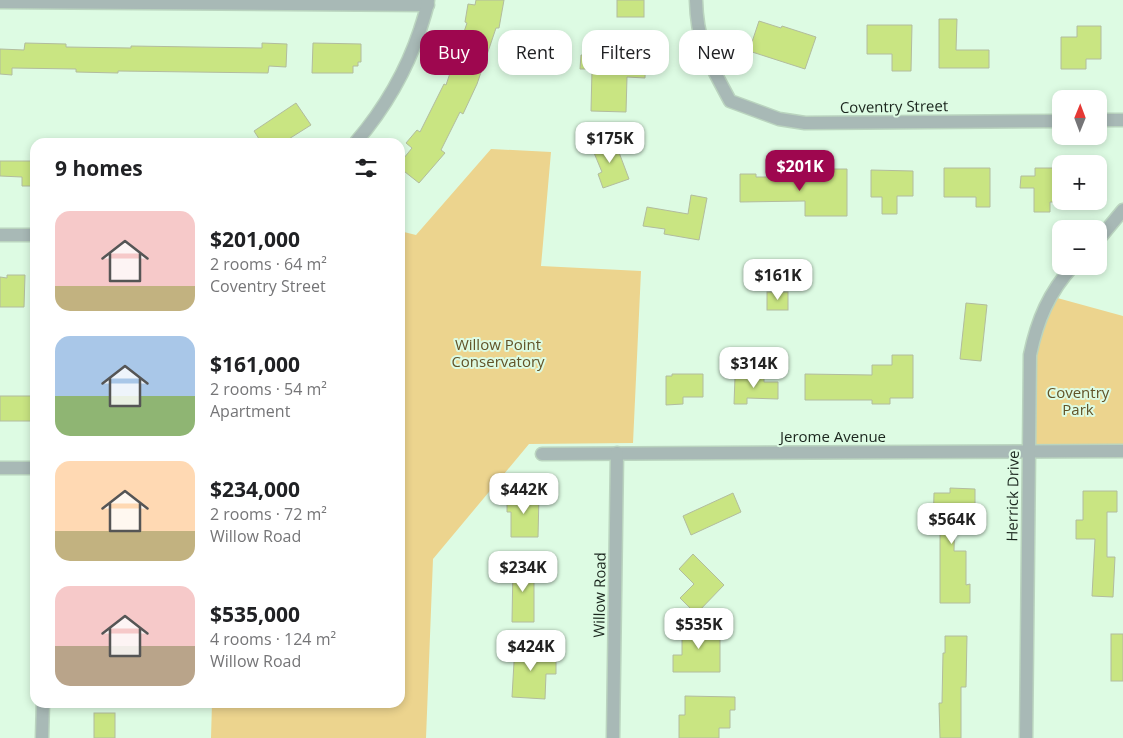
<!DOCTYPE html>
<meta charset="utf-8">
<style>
:root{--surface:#fff;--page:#f2f2f2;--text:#202124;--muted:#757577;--accent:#9e074f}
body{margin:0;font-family:"Open Sans",sans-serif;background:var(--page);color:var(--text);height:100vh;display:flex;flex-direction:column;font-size:19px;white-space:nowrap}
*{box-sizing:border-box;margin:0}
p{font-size:16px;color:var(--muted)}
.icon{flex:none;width:28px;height:28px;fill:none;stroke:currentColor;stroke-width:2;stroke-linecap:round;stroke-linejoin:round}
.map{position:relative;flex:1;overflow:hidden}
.side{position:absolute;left:30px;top:138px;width:375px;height:570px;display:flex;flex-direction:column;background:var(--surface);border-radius:15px;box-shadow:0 2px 8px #0003}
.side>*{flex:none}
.banner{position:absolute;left:420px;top:30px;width:475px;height:45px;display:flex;gap:10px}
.needle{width:32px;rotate:1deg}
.buttons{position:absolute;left:1052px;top:90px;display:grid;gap:10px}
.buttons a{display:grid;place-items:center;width:55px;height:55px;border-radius:10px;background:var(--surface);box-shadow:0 2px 8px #0003;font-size:25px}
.price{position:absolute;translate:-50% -42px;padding:0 11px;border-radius:10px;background:#fff;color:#222;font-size:16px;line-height:32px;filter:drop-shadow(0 1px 2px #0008)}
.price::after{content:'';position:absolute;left:50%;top:30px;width:15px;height:11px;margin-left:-8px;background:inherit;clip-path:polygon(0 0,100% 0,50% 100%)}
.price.active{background:var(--accent);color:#fff}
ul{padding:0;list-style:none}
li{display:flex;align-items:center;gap:15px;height:125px;padding:0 25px}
li span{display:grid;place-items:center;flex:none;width:140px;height:100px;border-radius:15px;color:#555}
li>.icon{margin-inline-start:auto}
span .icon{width:60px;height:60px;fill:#fffc;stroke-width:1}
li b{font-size:21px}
h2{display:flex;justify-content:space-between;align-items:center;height:60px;padding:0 25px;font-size:21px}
.pill{padding:0 18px;border-radius:15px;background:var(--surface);box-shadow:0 2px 8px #0003;font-size:18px;line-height:45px}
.pill.active{background:var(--accent);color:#fff}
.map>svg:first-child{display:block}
.green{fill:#ecd48e}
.building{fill:#c9e582;stroke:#b2bc9e}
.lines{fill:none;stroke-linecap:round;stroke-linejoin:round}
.minor-casing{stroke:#bad4bf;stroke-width:15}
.minor{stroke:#a8b9b6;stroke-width:12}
.labels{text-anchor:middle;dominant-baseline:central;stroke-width:4;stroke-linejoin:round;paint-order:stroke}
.street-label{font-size:15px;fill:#1a251d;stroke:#ddfbe3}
.park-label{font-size:15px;fill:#615328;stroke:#ddfbe3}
</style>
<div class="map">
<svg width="1123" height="738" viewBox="0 0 1123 738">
<rect width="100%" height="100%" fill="#ddfbe3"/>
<g class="green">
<polygon points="491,149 551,152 541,266 641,271 633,443 529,444 433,559 426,738 211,738 212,703 400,702 400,231 416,235"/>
<polygon points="1050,296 1123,316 1123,448 1031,448 1033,367"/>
</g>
<g class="building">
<polygon points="476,0 504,0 499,28 496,28 477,84 463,114 460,112 441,150 445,153 419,183 400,168 400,163 412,148 406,143 417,130 420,132 444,84 446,85 467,23 465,22 468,4 475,5"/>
<rect x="617" y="0" width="27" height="17"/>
<polygon points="939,19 957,19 956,50 989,50 989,68 939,68"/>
<polygon points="759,21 781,28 782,26 816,37 805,69 749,51"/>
<polygon points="867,25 912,25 911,71 892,71 892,54 867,54"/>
<polygon points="1077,26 1101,26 1101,59 1086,59 1086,69 1061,69 1061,37 1077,37"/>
<polygon points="25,43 66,44 66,47 131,48 131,46 262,48 262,43 287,44 286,67 269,66 268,73 118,71 118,73 76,72 76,69 12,68 12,75 0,74 0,49 24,50"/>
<polygon points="313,43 361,44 361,62 358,62 358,66 353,66 353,73 312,73"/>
<polygon points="624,45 646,46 645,78 627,77 626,112 591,111 592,69 580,69 581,55 624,56"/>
<polygon points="296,103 311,125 284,142 261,142 254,131"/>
<polygon points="614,139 629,179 603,188 598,174 602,172 592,148"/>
<polygon points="0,161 35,161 35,186 22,186 22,177 0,176"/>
<polygon points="944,168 990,168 990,207 976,207 976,197 944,197"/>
<polygon points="1035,168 1061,168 1061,202 1050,202 1050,212 1034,212 1034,188 1020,188 1021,176 1035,176"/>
<polygon points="828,169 847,169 847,216 805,216 805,201 740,202 740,174 756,174 756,177 828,177"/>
<polygon points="871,170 913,171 913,196 897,196 897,214 882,214 882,197 871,197"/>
<polygon points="691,195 707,198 699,240 664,234 665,229 643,226 647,207 688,214"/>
<polygon points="7,275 25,275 24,307 0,307 0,277 7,278"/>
<rect x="767" y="292" width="21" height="18"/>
<polygon points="966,303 987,305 981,361 960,359"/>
<polygon points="892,355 913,355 913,398 890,398 890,404 872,404 872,400 805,400 805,374 872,375 872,365 892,365"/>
<polygon points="672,374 703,374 703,397 683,397 683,404 666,405 666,376 672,376"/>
<polygon points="735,377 764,377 764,382 778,382 778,399 747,398 747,404 734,404"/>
<rect x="0" y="396" width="35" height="25"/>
<polygon points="950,488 975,489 975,509 955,509 954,551 966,551 966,585 970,584 970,603 940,603 940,532 933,531 934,493 950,493"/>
<polygon points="1083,491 1117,491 1117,512 1107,512 1107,557 1115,557 1113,597 1092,596 1095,539 1076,539 1076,520 1083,520"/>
<polygon points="733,493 741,512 691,535 683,516"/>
<polygon points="507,495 539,496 538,537 511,537 511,512 507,512"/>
<polygon points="693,554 724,585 696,614 680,598 694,584 679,569"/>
<polygon points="513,564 534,564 534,622 512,622"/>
<polygon points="682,626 720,626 720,672 673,672 673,655 682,655"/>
<rect x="1111" y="634" width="12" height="47"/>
<polygon points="945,636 967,636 966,687 961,687 961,738 940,738 939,703 942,703 943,653 945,653"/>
<polygon points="515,645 543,646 543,657 556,657 556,674 546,674 545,699 512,697"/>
<polygon points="685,696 735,697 735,710 730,710 730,728 719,728 719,738 679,738 679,715 685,715"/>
<rect x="94" y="713" width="21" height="25"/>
</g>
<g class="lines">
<defs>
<g id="minor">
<path d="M696,0C697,45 710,63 730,101L779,119L805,123L1061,121"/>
<polyline points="0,2 428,5"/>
<polyline points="1099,120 1123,120"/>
<path d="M356,142C385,108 406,72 420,30C423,20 427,10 428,0"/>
<polyline points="0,235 35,235"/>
<polyline points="1099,239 1123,210"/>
<polyline points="542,454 1123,451"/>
<polyline points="0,468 35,468"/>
<polyline points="42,738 43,702"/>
<polyline points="613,738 617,453"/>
<path d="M1026,738L1030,355C1037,321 1049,292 1073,266"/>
</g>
</defs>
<use href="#minor" class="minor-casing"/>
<use href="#minor" class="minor"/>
</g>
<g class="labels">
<g class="street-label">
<text transform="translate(894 106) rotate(-1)">Coventry Street</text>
<text x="833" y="436">Jerome Avenue</text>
<text transform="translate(1012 496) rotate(-89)">Herrick Drive</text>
<text transform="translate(599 595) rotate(-89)">Willow Road</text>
</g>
<g class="park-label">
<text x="498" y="344">Willow Point<tspan x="498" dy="17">Conservatory</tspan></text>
<text x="1078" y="392">Coventry<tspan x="1078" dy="17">Park</tspan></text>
</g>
</g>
</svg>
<div class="buttons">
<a><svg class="needle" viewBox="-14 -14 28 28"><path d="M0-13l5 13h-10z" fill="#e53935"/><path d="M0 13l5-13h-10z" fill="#757577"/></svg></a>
<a>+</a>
<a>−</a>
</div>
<b class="price" style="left:610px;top:164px">$175K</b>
<b class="price active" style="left:800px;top:192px">$201K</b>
<b class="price" style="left:778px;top:301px">$161K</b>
<b class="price" style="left:754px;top:389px">$314K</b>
<b class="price" style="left:524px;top:515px">$442K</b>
<b class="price" style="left:952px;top:545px">$564K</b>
<b class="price" style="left:523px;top:593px">$234K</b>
<b class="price" style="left:699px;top:650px">$535K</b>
<b class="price" style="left:531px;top:672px">$424K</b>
<div class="banner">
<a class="pill active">Buy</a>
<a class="pill">Rent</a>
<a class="pill">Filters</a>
<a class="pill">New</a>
</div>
<section class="side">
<h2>9 homes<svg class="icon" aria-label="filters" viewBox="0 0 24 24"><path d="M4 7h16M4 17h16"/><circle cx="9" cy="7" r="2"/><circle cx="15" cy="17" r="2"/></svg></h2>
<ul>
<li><span style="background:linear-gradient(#f6c9c9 75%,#c2b280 0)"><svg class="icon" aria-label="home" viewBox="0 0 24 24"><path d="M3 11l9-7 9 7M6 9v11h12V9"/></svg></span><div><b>$201,000</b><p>2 rooms · 64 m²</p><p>Coventry Street</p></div></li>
<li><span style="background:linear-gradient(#a9c7e8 60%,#8fb573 0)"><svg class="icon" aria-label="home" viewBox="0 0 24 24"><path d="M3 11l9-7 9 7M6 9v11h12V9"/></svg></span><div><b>$161,000</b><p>2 rooms · 54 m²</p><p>Apartment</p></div></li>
<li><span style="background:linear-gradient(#ffd9b3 70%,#c2b280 0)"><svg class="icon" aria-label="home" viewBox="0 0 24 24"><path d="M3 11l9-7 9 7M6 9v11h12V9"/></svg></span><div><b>$234,000</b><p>2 rooms · 72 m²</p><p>Willow Road</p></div></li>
<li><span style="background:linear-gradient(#f6c9c9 60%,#b9a48a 0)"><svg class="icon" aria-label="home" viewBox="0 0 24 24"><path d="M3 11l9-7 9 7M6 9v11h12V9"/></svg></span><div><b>$535,000</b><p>4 rooms · 124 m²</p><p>Willow Road</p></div></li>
</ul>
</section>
</div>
